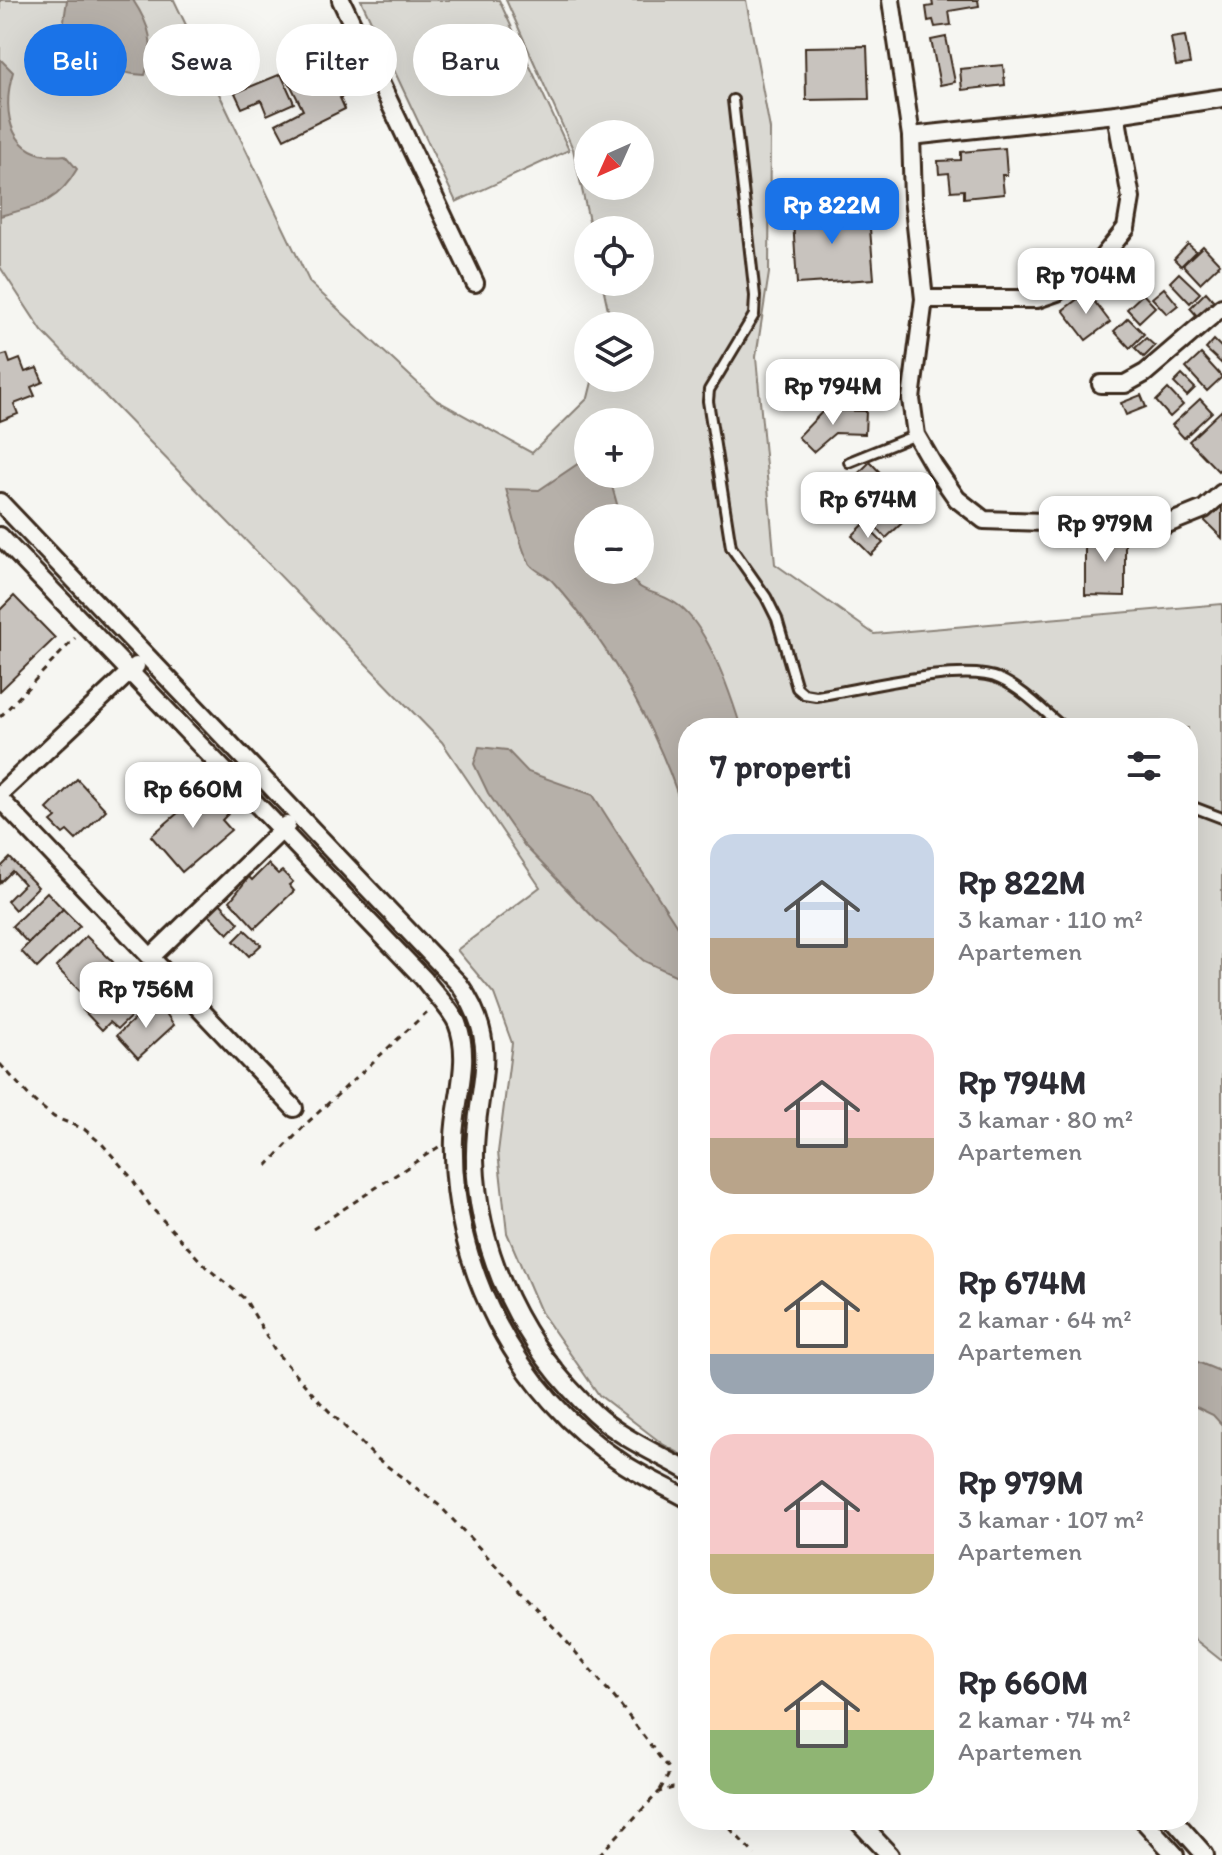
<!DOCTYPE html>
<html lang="id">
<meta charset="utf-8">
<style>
:root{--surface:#fff;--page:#f2f2f3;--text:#2b2b33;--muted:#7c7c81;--accent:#1a73e8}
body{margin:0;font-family:Itim,sans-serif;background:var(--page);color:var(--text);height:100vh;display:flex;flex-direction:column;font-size:30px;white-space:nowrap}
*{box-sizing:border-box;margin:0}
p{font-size:26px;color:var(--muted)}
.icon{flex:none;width:44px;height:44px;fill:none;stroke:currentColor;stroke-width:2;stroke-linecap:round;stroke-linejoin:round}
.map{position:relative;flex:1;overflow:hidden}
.drawer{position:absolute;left:678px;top:718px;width:520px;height:1112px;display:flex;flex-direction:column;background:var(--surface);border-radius:32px;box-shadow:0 8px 32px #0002}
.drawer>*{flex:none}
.guide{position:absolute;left:24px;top:24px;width:534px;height:72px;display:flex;gap:16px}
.needle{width:52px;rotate:225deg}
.fabs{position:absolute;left:574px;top:120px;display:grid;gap:16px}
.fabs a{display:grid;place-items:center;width:80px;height:80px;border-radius:50%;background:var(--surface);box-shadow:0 8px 32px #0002;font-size:40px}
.price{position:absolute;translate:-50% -68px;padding:0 18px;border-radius:16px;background:#fff;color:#222;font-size:26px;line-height:52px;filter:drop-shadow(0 2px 4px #0008)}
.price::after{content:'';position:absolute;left:50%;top:48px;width:24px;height:18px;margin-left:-12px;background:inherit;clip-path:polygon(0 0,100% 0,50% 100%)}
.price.selected{background:var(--accent);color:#fff}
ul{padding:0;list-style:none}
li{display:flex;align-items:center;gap:24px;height:200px;padding:0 32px}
li span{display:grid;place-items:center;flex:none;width:224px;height:160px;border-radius:24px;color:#555}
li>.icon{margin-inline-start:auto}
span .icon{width:96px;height:96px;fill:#fffc;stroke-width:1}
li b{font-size:34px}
h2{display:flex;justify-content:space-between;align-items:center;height:96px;padding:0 32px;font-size:34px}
.chip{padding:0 28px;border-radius:36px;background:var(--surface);box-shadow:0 8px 32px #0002;font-size:28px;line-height:72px}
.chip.selected{background:var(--accent);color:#fff}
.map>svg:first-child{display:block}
.green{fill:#dad9d3;stroke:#8a8278;stroke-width:2;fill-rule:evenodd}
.water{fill:#b6b0a9;stroke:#857a71;stroke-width:2}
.building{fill:#c8c3be;stroke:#3b2a1e;stroke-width:2}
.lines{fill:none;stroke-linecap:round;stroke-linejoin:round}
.lane-casing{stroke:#3b2a1e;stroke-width:14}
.street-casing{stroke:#3b2a1e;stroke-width:22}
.path{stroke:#3b2a1e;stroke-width:3;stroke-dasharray:6 6;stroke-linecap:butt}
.lane{stroke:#f6f6f2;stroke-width:8}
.street{stroke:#f6f6f2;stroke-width:16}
</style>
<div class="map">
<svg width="1222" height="1855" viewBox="0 0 1222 1855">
<rect width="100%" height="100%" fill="#f6f6f2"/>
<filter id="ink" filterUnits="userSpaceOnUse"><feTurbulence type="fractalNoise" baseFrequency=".0125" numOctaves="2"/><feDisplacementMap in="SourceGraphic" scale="16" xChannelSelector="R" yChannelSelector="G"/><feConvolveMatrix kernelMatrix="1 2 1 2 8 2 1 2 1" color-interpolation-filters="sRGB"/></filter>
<g filter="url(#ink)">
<g class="green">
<path d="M0,0H174L310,283L436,400L532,453L588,398L593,378H640V326H606L609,314L602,282H640V230H591L573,149L506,0H746L770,129L769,273L756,357L775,564L874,634L1222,604V1661L1188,1634V728H688V1458L664,1445L599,1395L541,1312L507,1233L498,1152L512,1043L494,994L457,950L540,887L442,742L42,331L0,267ZM588,134H640V186H588ZM588,422H640V474H588ZM588,518H640V570H588Z"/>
<polygon points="361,0 499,0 569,150 456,202"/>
</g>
<g class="water">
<path d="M67,0H133C150,26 156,44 145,75C108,74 88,57 62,34Z"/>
<path d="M0,59L13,72C0,116 12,161 65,155L77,169C57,204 37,206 0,216Z"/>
<path d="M585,459L588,461V474L609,476L621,518H588V570H623C645,598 650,587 675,603C707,623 730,692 741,728H688V828C665,743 613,648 554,583C548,575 536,572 530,564C521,553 511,505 506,489L539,490Z"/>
<polygon points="479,747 507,750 528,772 593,795 664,906 681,932 688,936 688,981 644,961 596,920 524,845 488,793 474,764"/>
<polygon points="1188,1358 1222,1372 1222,1425 1213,1415 1188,1403"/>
</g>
<g class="building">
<polygon points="932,0 978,0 979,6 949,11 951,25 935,27 933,20 928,21 926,7 933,6"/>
<polygon points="1185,36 1190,64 1176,66 1171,38"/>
<polygon points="946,37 955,82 940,85 931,40"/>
<polygon points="867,46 869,99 806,100 805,47"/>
<polygon points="320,60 333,85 345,79 351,92 340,98 345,109 284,139 276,124 303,110 286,76"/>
<polygon points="1003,65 1005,85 962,90 960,69"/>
<polygon points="281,74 294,103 267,115 261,100 242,108 235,93"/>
<polygon points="1005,148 1007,175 1002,175 1004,194 964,198 964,190 951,191 949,173 939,174 938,161 961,160 961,152"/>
<polygon points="810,198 823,198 824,208 842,207 842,217 869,216 874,279 797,284 793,220 797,219 796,211 811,210"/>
<polygon points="1188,244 1196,251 1181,266 1174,259"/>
<polygon points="1203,246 1220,264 1200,283 1183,265"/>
<polygon points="1179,273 1200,293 1190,303 1170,282"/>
<polygon points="1164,288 1178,305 1167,314 1152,298"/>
<polygon points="1087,292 1110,322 1086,340 1063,310"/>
<polygon points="1206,292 1214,301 1198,317 1190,308"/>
<polygon points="1143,294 1155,307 1139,322 1127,309"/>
<polygon points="1128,318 1144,334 1130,348 1114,331"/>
<polygon points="1146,338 1155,346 1144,357 1135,348"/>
<polygon points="1214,340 1222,348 1222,364 1206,349"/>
<polygon points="7,354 10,363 20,359 25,372 37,368 43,382 31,387 35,396 14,404 18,414 0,421 0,356"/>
<polygon points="1201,354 1222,377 1207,391 1186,368"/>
<polygon points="1182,375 1195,388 1187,396 1174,383"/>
<rect x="845" y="384" width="29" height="24"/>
<polygon points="1168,389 1183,405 1170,417 1156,401"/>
<polygon points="1141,395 1146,407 1126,415 1121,403"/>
<polygon points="1200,399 1212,412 1184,438 1172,425"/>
<polygon points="824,410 866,411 865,434 835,433 813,452 798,437"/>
<polygon points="1222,410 1222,467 1218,471 1189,441"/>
<polygon points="870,462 916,510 886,538 841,490"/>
<polygon points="1218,501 1222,505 1222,538 1202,518"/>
<polygon points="864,524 883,543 871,555 852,536"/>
<polygon points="1085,533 1125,534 1125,596 1085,595"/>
<polygon points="14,596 55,638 0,691 0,610"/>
<polygon points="77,779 106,810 76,840 67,831 63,834 51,822 56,818 47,809"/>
<polygon points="218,789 227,799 220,805 228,814 222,820 231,830 182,872 151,836 200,794 209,804 212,801 209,797"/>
<polygon points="10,858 38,887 15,910 7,901 24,884 12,871 0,883 0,868"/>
<polygon points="268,864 278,874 282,871 293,882 289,885 294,891 255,928 230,901 249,877 252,880"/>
<polygon points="47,892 63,909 28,943 12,926"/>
<polygon points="217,900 239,923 228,934 205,911"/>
<polygon points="63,909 80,926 37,968 21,951"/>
<polygon points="245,930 261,945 249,956 234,941"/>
<polygon points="86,936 113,962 82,993 56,967"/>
<polygon points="129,981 147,1001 118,1029 110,1022 102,1030 83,1010 96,998 103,1006"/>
<polygon points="153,1002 160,1011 163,1009 174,1025 138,1058 117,1035"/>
</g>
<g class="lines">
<defs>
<g id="lane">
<path d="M733,100L755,296L754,315L709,390L708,401L731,547L766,597L777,619L797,688L804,694L816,696C858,690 963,662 1000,679C1024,690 1044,712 1064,728"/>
<polyline points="849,462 916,435"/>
<polyline points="1188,805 1222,818"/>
</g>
<g id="street">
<polyline points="341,0 475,283"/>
<polyline points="891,0 911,136 913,198 924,299 911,399 916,435 934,466 957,499 984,520 1162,526 1204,509 1222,493"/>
<polyline points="911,136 1116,114 1222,98"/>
<polyline points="924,299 1037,299 1057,292 1102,258 1126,228 1131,198 1116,114"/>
<polyline points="1101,384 1125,384 1145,373 1222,307"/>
<path d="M0,502L459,984C506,1050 473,1089 475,1160C478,1257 524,1348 594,1413C621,1438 657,1453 688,1471"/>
<path d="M0,536L424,979C434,993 450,1008 457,1023C472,1060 455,1100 454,1138C450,1265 516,1394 624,1464C644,1477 667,1487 688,1499"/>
<polyline points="0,794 136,666"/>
<polyline points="0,799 294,1108"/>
<polyline points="151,957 287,825"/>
<polyline points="857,1820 890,1855"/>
<polyline points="1143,1820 1175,1855"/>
<polyline points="1174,1820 1205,1855"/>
</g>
</defs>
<use href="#lane" class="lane-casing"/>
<use href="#street" class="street-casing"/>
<g class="path">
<polyline points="0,717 75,638"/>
<polyline points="0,1064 34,1101 54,1117 84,1129 102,1144 130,1176 151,1207 206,1267 245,1299 276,1352 320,1402 375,1457 440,1506 561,1635 618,1702 667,1767 668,1776 659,1792"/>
<polyline points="267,1166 307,1123 428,1011"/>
<polyline points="313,1229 440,1146"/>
<polyline points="722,1820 755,1855"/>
<polyline points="599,1855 659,1792 673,1788 688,1790"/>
</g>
<use href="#lane" class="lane"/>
<use href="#street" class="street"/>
</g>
</g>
</svg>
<div class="fabs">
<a><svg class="needle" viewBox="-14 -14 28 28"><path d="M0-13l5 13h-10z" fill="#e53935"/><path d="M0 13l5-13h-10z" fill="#7c7c81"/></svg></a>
<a><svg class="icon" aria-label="locate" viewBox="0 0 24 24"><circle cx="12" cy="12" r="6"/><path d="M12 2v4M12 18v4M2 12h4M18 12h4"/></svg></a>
<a><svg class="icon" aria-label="layers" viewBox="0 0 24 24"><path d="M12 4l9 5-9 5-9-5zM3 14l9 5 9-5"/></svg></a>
<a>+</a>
<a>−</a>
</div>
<b class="price selected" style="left:832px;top:246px">Rp 822M</b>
<b class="price" style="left:1086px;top:316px">Rp 704M</b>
<b class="price" style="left:833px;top:427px">Rp 794M</b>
<b class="price" style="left:868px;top:540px">Rp 674M</b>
<b class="price" style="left:1105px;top:564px">Rp 979M</b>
<b class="price" style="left:193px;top:830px">Rp 660M</b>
<b class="price" style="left:146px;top:1030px">Rp 756M</b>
<div class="guide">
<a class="chip selected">Beli</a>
<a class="chip">Sewa</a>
<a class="chip">Filter</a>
<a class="chip">Baru</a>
</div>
<section class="drawer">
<h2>7 properti<svg class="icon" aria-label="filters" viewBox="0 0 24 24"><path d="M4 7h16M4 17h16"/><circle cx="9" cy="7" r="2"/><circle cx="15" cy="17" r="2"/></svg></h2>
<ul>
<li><span style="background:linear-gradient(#c9d6e8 65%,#b9a48a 0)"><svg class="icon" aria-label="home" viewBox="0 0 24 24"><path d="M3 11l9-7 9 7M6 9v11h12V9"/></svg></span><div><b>Rp 822M</b><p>3 kamar · 110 m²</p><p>Apartemen</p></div></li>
<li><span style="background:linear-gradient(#f6c9c9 65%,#b9a48a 0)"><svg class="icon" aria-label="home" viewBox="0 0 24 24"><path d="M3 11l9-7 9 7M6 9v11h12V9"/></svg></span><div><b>Rp 794M</b><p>3 kamar · 80 m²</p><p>Apartemen</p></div></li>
<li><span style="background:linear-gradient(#ffd9b3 75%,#9aa5b1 0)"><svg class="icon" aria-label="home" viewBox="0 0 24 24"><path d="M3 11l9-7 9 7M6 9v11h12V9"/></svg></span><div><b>Rp 674M</b><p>2 kamar · 64 m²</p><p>Apartemen</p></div></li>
<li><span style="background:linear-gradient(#f6c9c9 75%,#c2b280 0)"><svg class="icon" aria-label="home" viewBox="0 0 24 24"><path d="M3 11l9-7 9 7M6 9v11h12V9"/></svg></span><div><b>Rp 979M</b><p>3 kamar · 107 m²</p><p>Apartemen</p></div></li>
<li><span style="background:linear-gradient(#ffd9b3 60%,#8fb573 0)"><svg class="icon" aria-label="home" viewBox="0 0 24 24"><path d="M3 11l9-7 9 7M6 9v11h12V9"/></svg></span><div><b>Rp 660M</b><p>2 kamar · 74 m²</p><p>Apartemen</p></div></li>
</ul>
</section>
</div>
